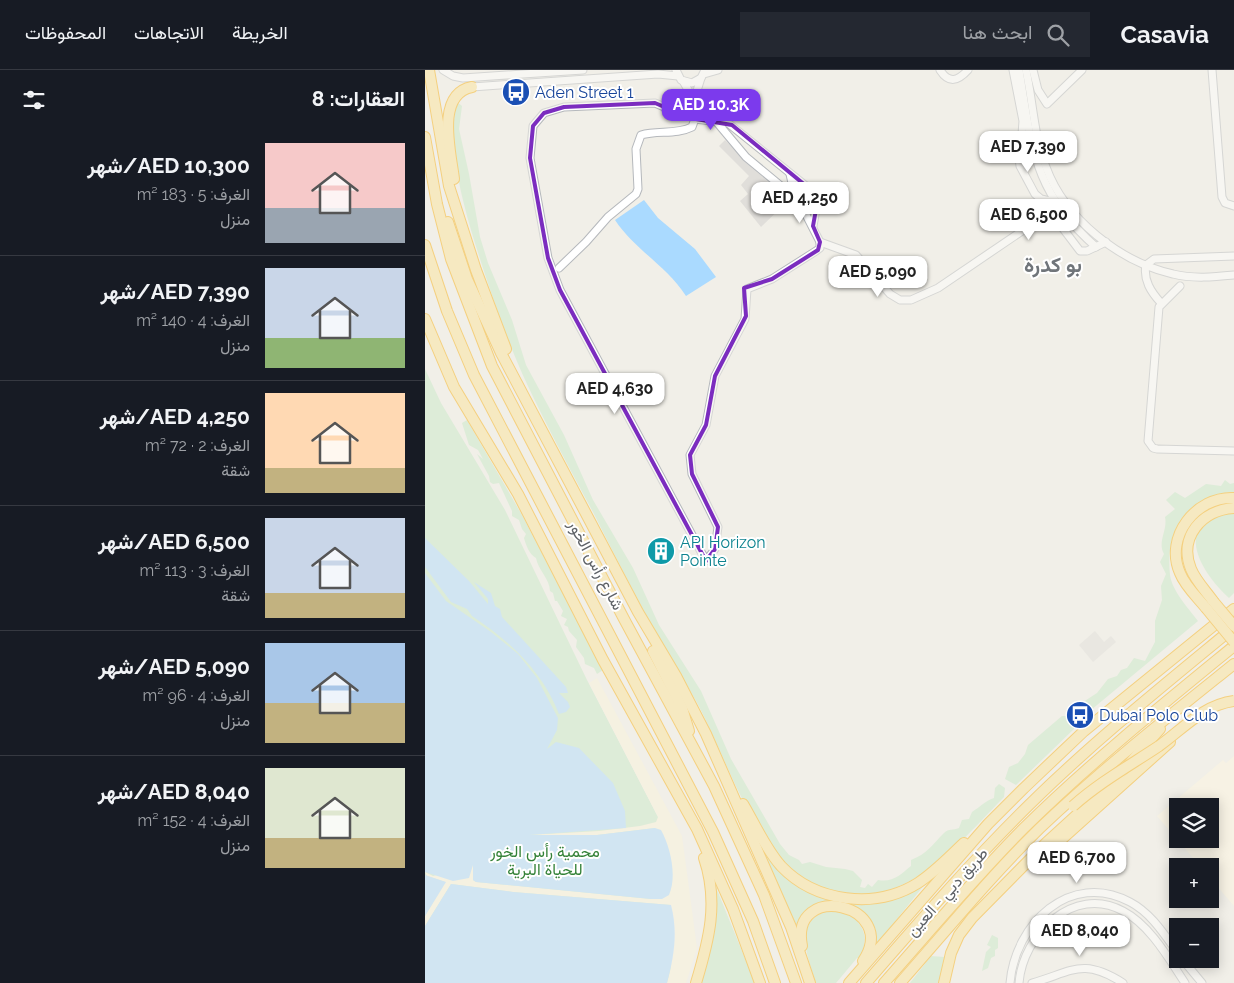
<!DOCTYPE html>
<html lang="ar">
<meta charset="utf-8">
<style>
:root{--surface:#171b24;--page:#242831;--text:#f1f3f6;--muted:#9ea1a6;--line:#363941;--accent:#7c3aed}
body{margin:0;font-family:Raleway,Vazirmatn,sans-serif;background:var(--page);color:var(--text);direction:rtl;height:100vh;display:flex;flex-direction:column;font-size:19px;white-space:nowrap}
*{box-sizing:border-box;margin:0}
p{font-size:16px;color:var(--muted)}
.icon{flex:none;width:28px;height:28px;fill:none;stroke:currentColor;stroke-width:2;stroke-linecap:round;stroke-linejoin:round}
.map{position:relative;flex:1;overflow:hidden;direction:ltr}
.panel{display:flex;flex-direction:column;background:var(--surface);width:425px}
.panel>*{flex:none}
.controls{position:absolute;left:744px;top:728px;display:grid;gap:10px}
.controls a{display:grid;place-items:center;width:50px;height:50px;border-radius:0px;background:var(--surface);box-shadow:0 2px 12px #0003;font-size:25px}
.price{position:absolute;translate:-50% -42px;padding:0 11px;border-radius:10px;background:#fff;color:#222;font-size:16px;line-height:32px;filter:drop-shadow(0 1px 2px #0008)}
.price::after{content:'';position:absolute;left:50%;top:30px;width:15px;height:11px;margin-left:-8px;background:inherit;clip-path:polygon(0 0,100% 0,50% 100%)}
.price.selected{background:var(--accent);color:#fff}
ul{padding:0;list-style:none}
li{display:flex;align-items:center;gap:15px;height:125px;padding:0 20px}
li+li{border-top:1px solid var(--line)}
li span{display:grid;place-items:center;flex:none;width:140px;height:100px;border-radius:0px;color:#555}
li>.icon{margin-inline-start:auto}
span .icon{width:60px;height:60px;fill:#fffc;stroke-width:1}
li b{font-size:21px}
h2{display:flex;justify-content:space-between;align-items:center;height:60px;padding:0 20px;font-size:21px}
header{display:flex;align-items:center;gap:30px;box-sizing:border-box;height:70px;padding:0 25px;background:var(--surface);border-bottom:1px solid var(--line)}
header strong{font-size:24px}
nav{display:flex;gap:28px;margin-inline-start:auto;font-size:18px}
.search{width:350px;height:45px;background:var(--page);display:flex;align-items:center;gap:12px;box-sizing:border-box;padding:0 18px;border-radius:0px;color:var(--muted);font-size:19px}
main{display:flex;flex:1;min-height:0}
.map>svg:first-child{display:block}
.commercial{fill:#fef7e0;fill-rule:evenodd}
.industrial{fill:#e0deda}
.green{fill:#c5e8c5}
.sand{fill:#fbf3d9}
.water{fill:#aadaff}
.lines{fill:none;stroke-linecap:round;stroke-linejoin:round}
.minor-casing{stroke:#b5b8bc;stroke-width:9}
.highway-casing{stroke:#f9ab00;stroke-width:12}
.minor{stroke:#fff;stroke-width:7}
.highway{stroke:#fde293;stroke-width:10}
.highway-bridge-casing{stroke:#f9ab00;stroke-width:12;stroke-linecap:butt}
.highway-bridge{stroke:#fde293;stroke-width:10}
.marked{fill:none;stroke:#7b2cbf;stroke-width:4;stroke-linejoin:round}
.labels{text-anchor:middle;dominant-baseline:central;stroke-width:4;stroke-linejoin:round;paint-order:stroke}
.transit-label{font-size:16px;fill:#164399;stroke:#fff;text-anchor:start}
.culture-label{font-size:16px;fill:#0d838f;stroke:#fff;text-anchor:start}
.street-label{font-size:16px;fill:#5f6368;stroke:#fff}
.park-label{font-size:16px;fill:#348238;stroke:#fff}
.district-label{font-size:21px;font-weight:bold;fill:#70757a;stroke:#fff}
</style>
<header>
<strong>Casavia</strong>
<div class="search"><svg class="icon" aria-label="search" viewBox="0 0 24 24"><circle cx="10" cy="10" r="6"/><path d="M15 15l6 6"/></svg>ابحث هنا</div>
<nav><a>الخريطة</a><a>الاتجاهات</a><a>المحفوظات</a></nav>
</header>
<main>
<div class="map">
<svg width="809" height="913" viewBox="0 0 809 913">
<rect width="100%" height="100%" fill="#f1efe8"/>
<path class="commercial" d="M809,686V836L785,808V796H775L732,746L798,690L801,693ZM752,736H785V769H752Z"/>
<g class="industrial">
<polygon points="300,70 363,131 336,157 315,131 323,124 316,115 324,106 294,76"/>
<polygon points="670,561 679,572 686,566 691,572 668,592 654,575"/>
</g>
<g class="green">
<path d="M32,32L37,36L34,59L44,104L55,167L63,193L87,250L101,295L139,365L168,430L208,498L234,555L276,621L306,689L355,774L364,785L374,790L377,794L385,792L401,797L420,799L428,801L437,810L435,817L440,818L443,814L447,817L453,810C468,813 476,804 486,796V790C502,784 507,775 519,763C524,758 528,761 534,758L537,750L544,749L547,742C555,737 560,731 569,728L570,718L574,714L580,718L579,727C529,778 475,849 394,817C331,791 302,687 271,631C261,612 248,594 237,574C213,531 190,486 168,442C145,399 122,357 102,314C81,269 65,221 50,173C38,133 21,74 32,32Z"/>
<polygon points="0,299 16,333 80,440 162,610 246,772 246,913 0,913"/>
<path d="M42,350L97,445L178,600L172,604L169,598L160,594L159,588L151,577L152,570L144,561L143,557L139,555L142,549L136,546L138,541L132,531H130L128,523L125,521C125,509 113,500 111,488C104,484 101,475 99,468L101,464L97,459L94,450L87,446V441L74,413L68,414L65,412L64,406L52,384L58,389L53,380L44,375L37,353Z"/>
<path d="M800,410L805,414L809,413V422C761,426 740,459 745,505C747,521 764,539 773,551L654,650L651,657L591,715L580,709L584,697L593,693L600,684L603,675L637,646H642L649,638L672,623L683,609L692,606L696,600L702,598L709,588L720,591L730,572V551L737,530L736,516L741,504L735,492L739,484C732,472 743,460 740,447L750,439L741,430L750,422L760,428L781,414L796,416Z"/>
<path d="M809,443V523L804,528C773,500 746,449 809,443Z"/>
<polygon points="337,778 350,794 411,830 411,831 403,832 372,860"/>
<polygon points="288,810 330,913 272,913"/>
<polygon points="500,814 448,879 437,842 421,832"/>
<path d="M403,840L426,844C440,859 444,868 435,888H432L411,913H391C383,886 367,853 403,840Z"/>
<polygon points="567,865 573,868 573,878 570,880 570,886 566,888 563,898 557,901 561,882 566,877 562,875"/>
<polygon points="506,886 519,887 514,913 485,913"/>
</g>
<path class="sand" d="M172,608L257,766L272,878L261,913H242C249,887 254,861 246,835L88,822L26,814L0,856V846L20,812L2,806L0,802L8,806L48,795V810L51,812L226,829L230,758L172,765H103L174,761L215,756L231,752L233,747L164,613Z"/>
<g class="water">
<path d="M219,130L233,148L270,179L291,207L261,226C242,196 210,180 190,150Z"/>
<path d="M0,468L44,511L63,534V529L49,512L66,523L70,536L75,539L77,547L141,617L143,623H134L143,632L145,637L141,642L134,644C117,601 86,572 47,546L42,539L26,532L0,497Z"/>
<path d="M0,503L21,531L66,562L93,584L112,608L133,648L132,660L122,679L131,672L154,678L188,713L200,741L201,758L104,765H172L230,758L236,760C246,778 252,807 244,825L237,829H226L51,812L48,810V795L44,808L28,811L0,802Z"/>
<polygon points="0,805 21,812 0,846"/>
<path d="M26,814L88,822L246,835C253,862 249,887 242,913H0V856Z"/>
</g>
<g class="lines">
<defs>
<g id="minor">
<polyline points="18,0 28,6 38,8 158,0"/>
<polyline points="251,0 256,10 267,13 276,8 280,0"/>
<path d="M515,0C524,14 533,11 543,0"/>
<polyline points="588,0 598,51 597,64 593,79 595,96 610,124 616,129 630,132"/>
<path d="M594,0C607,77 608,122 671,177"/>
<path d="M601,0C608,32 609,67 621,97C640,149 695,192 748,204C768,209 789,207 809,205"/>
<polyline points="608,0 613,20 622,34 657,0"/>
<polyline points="787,0 797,127 800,133 809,136"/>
<polyline points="279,4 293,0"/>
<polyline points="258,11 270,32"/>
<polyline points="47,17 233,4 253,6"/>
<polyline points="271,41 266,45 258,45 230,33 139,37 119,43 108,56 105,88 123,188 135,220 281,491 290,479 293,457 267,404 265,385 281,355 290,306 320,249 322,219 347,209 391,181 395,178 395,172 374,131 321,87 290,50"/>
<polyline points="270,49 303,53 386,120 392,134 388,156"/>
<polyline points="365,104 370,127"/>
<polyline points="395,172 431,185 465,224 475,230 486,230 513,218 619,146 633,152 655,181 662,181 681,172"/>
<path d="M134,198L161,172L183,147L211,124L213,119L211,79L216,65C233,60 251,65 267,57L271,46V24L276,8"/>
<polyline points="755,216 734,237 723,371 728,378 732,379 809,381"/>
<path d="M736,233C726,222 718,210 721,195L729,189L809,186"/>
<polyline points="757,889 777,913"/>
<path d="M585,913C590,854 645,800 705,832C726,843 739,864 752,882"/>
<path d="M594,913C598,865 648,814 698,841C725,855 744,889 760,913"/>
<path d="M607,913C647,902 657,887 698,913"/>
</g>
<g id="highway">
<polyline points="4,0 24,116 51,200 81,279"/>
<polyline points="0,67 12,134 26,189 67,296 199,549 289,716 339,825 371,913"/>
<path d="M29,109C26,83 10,24 47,17"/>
<polyline points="23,152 42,209 76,283 213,542 251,606 281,664 366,857 385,913"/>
<polyline points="0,175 22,241 49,305 288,762 328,851 350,913"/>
<polyline points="0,249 29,317 93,424 178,590 272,759 308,839 335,913"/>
<path d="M788,531C781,521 771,511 766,499C753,467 777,440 809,438"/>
<path d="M781,538C772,527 760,516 755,503C739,467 771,426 809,428"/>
<polyline points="228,581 257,638 264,661"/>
<path d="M318,734C330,754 340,778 356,796C390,832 450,840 493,813C510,802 524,787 539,773"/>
<polyline points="609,794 745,672"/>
<path d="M377,876C364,810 476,834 438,891"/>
<path d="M271,913C284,870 294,832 279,788"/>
<polyline points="424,913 563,754 599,718 659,661 809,539"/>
<path d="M441,913C494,852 547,791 605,734C669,671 739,615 808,558"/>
<path d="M459,913C505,861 550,807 599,758C665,693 737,635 809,576"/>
<path d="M475,913C521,861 565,807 615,758C677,699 743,647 809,594"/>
<polyline points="519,913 526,883 534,865 547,848 621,773 690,710 735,659"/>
</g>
</defs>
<use href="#minor" class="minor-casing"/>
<use href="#highway" class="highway-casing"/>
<use href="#minor" class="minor"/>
<use href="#highway" class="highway"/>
<defs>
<g id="highway-bridge">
<polyline points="788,531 809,556"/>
<polyline points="781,538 809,572"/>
<path d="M648,736C675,712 704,696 734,676C758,659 778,635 809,631"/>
</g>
</defs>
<use href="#highway-bridge" class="highway-bridge-casing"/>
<use href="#highway-bridge" class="highway-bridge"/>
</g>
<path d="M0 0H809V913H0ZM230,33L258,45L271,41V49L307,55L386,120L392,134L388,156L395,172L393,180L347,209L319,218L321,246L290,306L281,355L265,385L267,404L293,457L290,479L281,491L135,220L123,188L105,88L108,56L119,43L139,37Z" fill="#f1efe8" fill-opacity=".55" fill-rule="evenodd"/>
<path class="marked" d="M230,33L258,45L271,41V49L307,55L386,120L392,134L388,156L395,172L393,180L347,209L319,218L321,246L290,306L281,355L265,385L267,404L293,457L290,479L281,491L135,220L123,188L105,88L108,56L119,43L139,37Z"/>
<defs>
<symbol id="bus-disc" viewBox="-11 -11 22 22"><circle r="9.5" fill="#1a4fb4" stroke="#fff"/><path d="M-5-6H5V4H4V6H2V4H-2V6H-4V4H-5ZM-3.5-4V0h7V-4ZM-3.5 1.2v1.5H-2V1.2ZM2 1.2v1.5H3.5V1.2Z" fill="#fff"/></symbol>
<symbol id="building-disc" viewBox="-11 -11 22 22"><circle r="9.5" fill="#0f9aa8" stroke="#fff"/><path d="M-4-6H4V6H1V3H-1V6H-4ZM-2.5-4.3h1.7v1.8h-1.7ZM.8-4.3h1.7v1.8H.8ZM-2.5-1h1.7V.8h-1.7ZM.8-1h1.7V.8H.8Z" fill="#fff"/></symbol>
</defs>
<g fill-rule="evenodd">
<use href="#bus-disc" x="75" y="6" width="32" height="32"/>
<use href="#building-disc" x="220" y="465" width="32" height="32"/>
<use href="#bus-disc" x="639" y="629" width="32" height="32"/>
</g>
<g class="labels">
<g class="transit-label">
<text x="110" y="22">Aden Street 1</text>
<text x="674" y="645">Dubai Polo Club</text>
</g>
<g class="culture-label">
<text x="255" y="472">API Horizon<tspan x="255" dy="18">Pointe</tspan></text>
</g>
<g class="street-label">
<text transform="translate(171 495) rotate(62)">شارع رأس الخور</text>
<text transform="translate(522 822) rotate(-48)">طريق دبي - العين</text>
</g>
<g class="park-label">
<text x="120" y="781">محمية رأس الخور<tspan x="120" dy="18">للحياة البرية</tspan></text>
</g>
<g class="district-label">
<text x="628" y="194">بو كدرة</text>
</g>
</g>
</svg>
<div class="controls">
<a><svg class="icon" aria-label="layers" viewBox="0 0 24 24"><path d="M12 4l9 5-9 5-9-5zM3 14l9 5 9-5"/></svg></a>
<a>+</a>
<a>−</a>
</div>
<b class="price selected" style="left:286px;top:61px">AED 10.3K</b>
<b class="price" style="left:603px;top:103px">AED 7,390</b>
<b class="price" style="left:375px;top:154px">AED 4,250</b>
<b class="price" style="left:604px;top:171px">AED 6,500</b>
<b class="price" style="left:453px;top:228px">AED 5,090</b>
<b class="price" style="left:190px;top:345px">AED 4,630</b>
<b class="price" style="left:652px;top:814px">AED 6,700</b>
<b class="price" style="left:655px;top:887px">AED 8,040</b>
</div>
<section class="panel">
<h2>العقارات: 8<svg class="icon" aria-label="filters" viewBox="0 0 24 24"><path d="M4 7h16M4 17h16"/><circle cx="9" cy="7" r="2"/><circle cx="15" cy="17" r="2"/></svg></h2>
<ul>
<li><span style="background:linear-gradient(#f6c9c9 65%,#9aa5b1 0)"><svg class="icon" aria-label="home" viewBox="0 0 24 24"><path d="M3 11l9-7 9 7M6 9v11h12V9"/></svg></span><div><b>AED 10,300/شهر</b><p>الغرف: 5 · 183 m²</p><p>منزل</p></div></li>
<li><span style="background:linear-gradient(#c9d6e8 70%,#8fb573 0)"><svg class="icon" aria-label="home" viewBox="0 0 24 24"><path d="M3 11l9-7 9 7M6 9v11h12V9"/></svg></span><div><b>AED 7,390/شهر</b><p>الغرف: 4 · 140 m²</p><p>منزل</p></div></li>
<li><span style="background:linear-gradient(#ffd9b3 75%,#c2b280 0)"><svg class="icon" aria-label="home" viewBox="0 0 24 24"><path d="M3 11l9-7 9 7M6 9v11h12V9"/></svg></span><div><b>AED 4,250/شهر</b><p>الغرف: 2 · 72 m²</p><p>شقة</p></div></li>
<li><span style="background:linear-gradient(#c9d6e8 75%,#c2b280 0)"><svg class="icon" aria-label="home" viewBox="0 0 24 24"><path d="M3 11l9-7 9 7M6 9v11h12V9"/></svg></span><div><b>AED 6,500/شهر</b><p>الغرف: 3 · 113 m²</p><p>شقة</p></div></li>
<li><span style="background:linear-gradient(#a9c7e8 60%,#c2b280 0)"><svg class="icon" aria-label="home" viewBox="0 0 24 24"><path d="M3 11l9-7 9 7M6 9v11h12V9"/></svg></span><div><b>AED 5,090/شهر</b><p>الغرف: 4 · 96 m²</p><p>منزل</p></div></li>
<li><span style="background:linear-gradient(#dfe7d0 70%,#c2b280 0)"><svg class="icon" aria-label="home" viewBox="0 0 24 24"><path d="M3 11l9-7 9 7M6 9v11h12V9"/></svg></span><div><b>AED 8,040/شهر</b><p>الغرف: 4 · 152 m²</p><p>منزل</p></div></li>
</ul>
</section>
</main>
